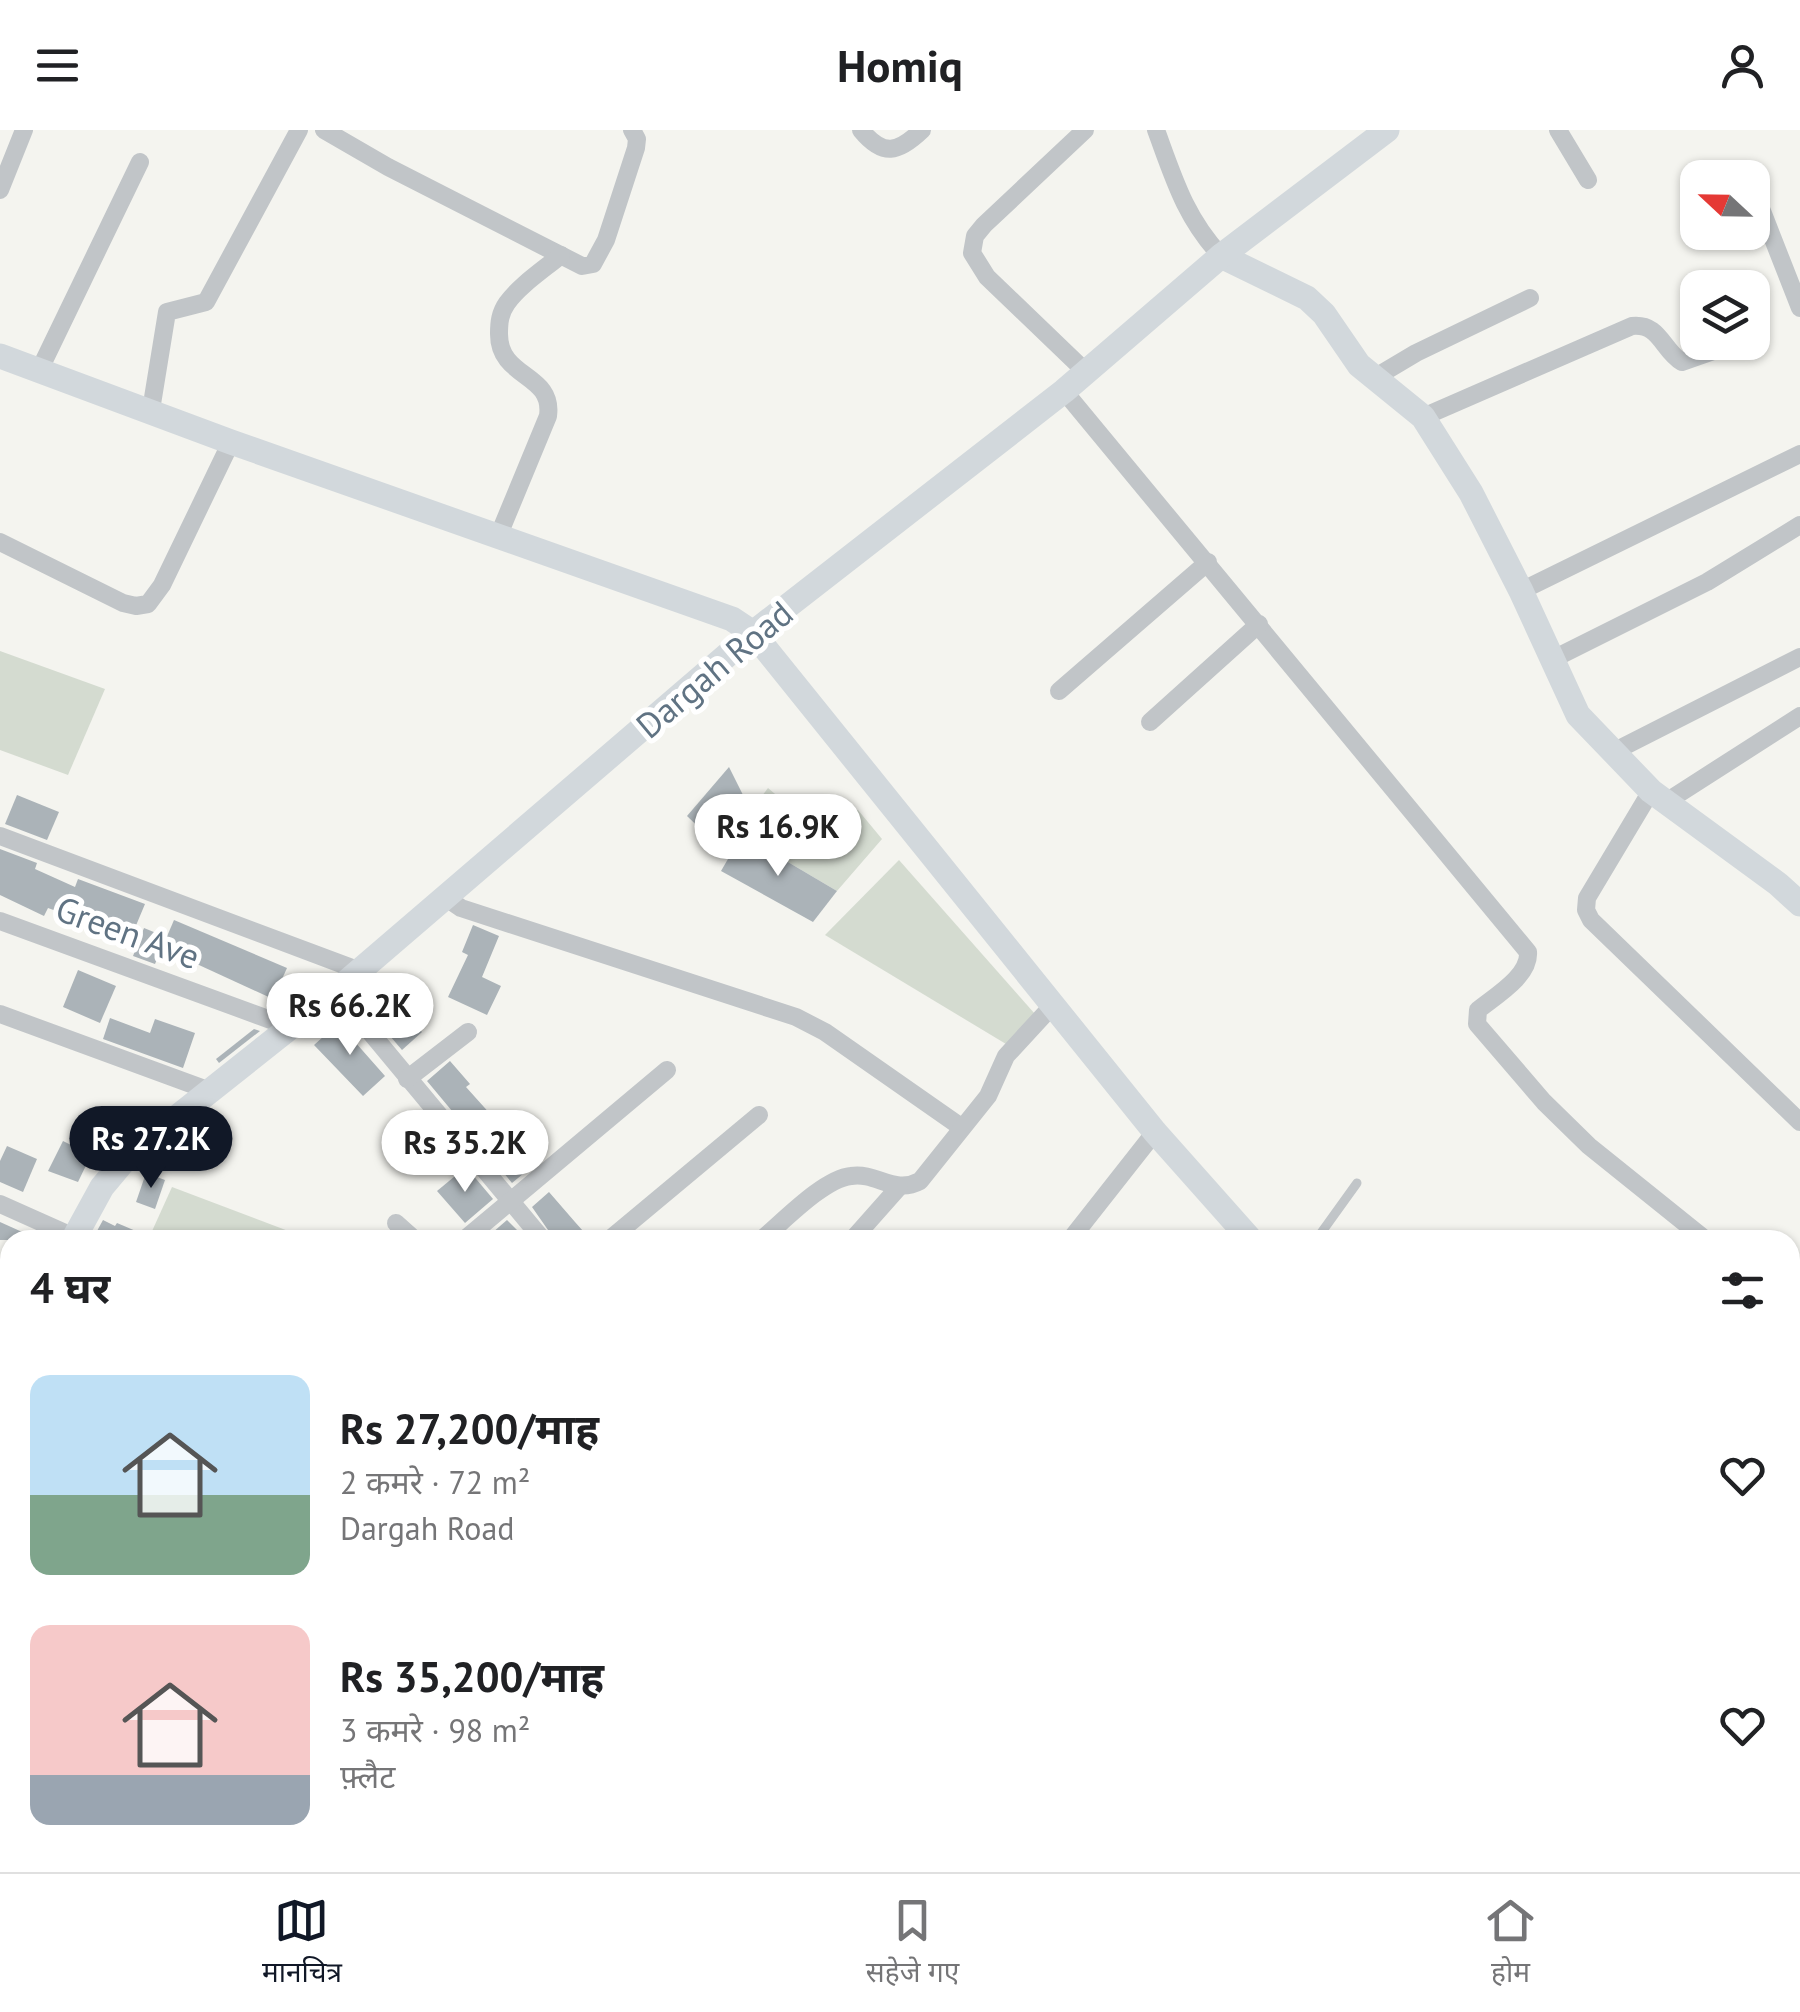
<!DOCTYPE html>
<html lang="hi">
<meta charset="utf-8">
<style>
:root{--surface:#fff;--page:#f2f2f2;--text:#202124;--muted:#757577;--line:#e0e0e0;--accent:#111827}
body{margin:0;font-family:"PT Sans","Noto Sans Devanagari",sans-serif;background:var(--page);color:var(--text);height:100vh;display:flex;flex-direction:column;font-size:38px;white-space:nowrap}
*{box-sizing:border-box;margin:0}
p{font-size:32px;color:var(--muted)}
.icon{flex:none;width:55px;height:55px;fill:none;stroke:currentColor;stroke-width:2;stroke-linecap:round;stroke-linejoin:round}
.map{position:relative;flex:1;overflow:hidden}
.sheet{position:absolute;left:0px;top:1100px;width:1800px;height:642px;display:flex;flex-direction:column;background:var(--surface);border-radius:30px 30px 0 0;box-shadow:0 2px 8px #0004}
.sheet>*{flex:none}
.needle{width:65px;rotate:292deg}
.controls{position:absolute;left:1680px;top:30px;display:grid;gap:20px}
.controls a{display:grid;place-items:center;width:90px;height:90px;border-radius:20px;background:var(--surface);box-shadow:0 2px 8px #0004;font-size:50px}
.price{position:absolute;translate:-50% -85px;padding:0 22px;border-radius:35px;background:#fff;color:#222;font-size:32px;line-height:65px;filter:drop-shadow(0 2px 5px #0008)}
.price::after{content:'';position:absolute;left:50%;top:60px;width:30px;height:22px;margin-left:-15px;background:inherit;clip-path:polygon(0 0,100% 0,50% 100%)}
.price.active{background:var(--accent);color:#fff}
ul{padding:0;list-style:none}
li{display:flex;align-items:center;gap:30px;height:250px;padding:0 30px}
li span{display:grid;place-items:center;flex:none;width:280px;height:200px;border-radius:20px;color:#555}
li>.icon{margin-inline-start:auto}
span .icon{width:120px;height:120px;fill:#fffc;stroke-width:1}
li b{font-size:42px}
h2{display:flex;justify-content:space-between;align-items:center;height:120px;padding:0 30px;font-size:42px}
header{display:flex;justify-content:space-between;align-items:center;height:130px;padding:0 30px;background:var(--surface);font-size:45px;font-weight:700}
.menu{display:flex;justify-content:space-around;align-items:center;height:140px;border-top:2px solid var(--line);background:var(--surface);font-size:28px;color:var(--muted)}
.menu a{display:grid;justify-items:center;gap:5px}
.menu .active{color:var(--accent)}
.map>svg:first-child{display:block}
.green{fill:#d4dbd0}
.building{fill:#abb3b8}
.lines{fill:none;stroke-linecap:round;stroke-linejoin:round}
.lane{stroke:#c1c5c8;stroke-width:9}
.street{stroke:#c1c5c8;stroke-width:18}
.secondary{stroke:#d2d8dc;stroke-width:25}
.labels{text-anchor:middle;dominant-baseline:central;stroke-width:10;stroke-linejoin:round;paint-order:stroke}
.street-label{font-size:35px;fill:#607383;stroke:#fff}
</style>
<header><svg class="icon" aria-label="menu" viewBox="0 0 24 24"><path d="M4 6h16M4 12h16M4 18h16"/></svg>Homiq<svg class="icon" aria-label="person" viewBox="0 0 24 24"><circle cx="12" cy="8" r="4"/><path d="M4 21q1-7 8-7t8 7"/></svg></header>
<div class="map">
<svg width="1800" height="1742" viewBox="0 0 1800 1742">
<rect width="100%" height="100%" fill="#f4f4ef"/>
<g class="green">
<polygon points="0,521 105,559 68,645 0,620"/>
<polygon points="768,658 801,686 824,694 858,680 882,709 837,761 742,705 752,679"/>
<polygon points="899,730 1035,884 1006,914 825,805"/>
<polygon points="172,1057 312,1110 148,1110"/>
<polygon points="418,1733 418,1732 477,1733 471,1742 413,1742"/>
</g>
<g class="building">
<polygon points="729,637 749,677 712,710 687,686"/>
<polygon points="17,665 59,682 47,710 5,694"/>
<polygon points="742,705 837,761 813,792 721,741"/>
<polygon points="0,719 37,733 35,739 75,757 78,749 145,774 132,805 91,788 89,793 48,778 44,786 0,765"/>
<polygon points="174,790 287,838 273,869 162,818"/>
<polygon points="473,795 499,806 482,847 501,856 487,885 448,867 468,825 462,822"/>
<polygon points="144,798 166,807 155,834 133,826"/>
<polygon points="78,840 116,856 100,893 63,877"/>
<polygon points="376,857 422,902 402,920 360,871"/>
<polygon points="110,888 150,903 155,889 195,903 183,938 103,909"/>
<polygon points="343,889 359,908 355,912 385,946 363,966 314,915"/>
<polygon points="254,899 260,901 219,933 216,929"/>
<polygon points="450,931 470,954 466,957 535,1034 512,1053 427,951"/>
<polygon points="63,1011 91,1025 78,1052 48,1041"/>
<polygon points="7,1016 37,1029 23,1062 0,1052 0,1031"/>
<polygon points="466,1037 493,1069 465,1093 437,1061"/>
<polygon points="146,1043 165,1050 155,1079 136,1072"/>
<polygon points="549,1062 575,1092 591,1110 555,1110 532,1077"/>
<polygon points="103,1090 115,1096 117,1093 157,1110 92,1110"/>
<polygon points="507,1090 527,1110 485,1110 485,1109"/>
<polygon points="0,1092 40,1110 0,1110"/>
</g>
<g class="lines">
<polyline class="lane" points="1316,1110 1357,1053"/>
<g class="street">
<polyline points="324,0 388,37 582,136 593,134 606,110 636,18 637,9 632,0"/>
<path d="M861,0C883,27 898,23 922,0"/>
<polyline points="1085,0 984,95 975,106 972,123 987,147 1087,243"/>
<path d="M1156,0C1174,49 1185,87 1221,126"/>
<polyline points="1558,0 1588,50"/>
<polyline points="0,60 24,0"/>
<polyline points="1762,81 1800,178"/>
<polyline points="39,241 140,32"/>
<polyline points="1374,248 1416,223 1530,168"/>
<path d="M1064,261L1528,822C1530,846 1495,866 1478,880L1477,894L1544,972L1589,1016L1706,1110"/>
<polyline points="151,280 167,182 206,172 299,0"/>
<path d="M1423,287L1632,196C1660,193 1662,220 1682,232L1739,212"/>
<path d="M498,407L548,286C554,243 499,249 499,204C499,192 500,183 507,173C520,155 543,140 561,125"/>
<polyline points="0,412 123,473 136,476 148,474 162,455 231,312"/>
<polyline points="1521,461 1800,324"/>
<polyline points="1551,530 1707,452 1800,395"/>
<polyline points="1059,561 1208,432"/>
<polyline points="1150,592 1259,494"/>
<polyline points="1613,622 1800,527"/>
<polyline points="1651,661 1587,768 1586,780 1591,790 1800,992"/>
<polyline points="1666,672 1800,586"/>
<polyline points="0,706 360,841"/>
<polyline points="445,767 461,778 796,887 825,902 961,997"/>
<polyline points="0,791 290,897"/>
<polyline points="336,861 543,1110"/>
<polyline points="0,884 210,961"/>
<polyline points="407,949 468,902"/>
<polyline points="0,1074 74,1107"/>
<polyline points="396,1093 415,1110"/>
<polyline points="464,1110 667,940"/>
<polyline points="609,1110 759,985"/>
<path d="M761,1110C783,1092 823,1049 851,1046C877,1042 894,1065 920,1051L988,966L1006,926L1053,875"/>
<polyline points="852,1110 899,1057"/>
<polyline points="1070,1110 1155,1002"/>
<polyline points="1790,1185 1800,1194"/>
<polyline points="0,1423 10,1428"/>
<polyline points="1799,1499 1800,1496"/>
<polyline points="0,1521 10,1526"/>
<polyline points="1790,1612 1800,1598"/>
<polyline points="0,1631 10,1636"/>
<polyline points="328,1732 347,1742"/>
<polyline points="0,1739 6,1742"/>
<polyline points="83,1742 88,1732"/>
<polyline points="188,1742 193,1732"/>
<polyline points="403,1742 408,1732"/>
<polyline points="486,1742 492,1732"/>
<polyline points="869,1742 875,1732"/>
<polyline points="1256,1742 1261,1732"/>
<polyline points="1450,1742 1457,1732"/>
<polyline points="1629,1742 1635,1732"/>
</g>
<g class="secondary">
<polyline points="1221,126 1307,168 1324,184 1359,235 1423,287 1471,363 1521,461 1578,585 1651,661 1778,754 1800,774"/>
<polyline points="0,226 231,312 732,489 753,503 1155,1002 1251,1110"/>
<polyline points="73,1110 102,1057 128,1026 336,861 753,503 1064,261 1221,126 1387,0"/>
<polyline points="0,1247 10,1228"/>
<polyline points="1790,1716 1800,1727"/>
</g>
</g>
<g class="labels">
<g class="street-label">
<text transform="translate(714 539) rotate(-40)">Dargah Road</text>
<text transform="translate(128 802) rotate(20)">Green Ave</text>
</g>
</g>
</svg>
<div class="controls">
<a><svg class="needle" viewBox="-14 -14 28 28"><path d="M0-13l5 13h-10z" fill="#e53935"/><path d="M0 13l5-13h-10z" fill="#757577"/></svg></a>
<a><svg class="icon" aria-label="layers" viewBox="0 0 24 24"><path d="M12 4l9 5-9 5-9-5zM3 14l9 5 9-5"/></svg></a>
</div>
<b class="price" style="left:778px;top:749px">Rs 16.9K</b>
<b class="price" style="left:350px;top:928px">Rs 66.2K</b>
<b class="price active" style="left:151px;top:1061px">Rs 27.2K</b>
<b class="price" style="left:465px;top:1065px">Rs 35.2K</b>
<section class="sheet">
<h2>4 घर<svg class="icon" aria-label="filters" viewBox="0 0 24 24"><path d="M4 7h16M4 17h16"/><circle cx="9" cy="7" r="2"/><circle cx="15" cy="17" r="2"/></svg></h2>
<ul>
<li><span style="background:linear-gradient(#bfe0f5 60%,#7fa58c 0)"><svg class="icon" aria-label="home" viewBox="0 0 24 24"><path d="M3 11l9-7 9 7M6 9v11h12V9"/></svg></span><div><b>Rs 27,200/माह</b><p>2 कमरे · 72 m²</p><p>Dargah Road</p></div><svg class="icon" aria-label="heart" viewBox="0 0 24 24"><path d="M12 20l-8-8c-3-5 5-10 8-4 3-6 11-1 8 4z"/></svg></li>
<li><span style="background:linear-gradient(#f6c9c9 75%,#9aa5b1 0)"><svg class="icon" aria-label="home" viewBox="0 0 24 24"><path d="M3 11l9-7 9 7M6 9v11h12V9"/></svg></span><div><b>Rs 35,200/माह</b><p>3 कमरे · 98 m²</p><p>फ़्लैट</p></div><svg class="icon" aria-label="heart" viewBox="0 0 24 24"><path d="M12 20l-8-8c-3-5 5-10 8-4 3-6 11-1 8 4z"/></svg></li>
</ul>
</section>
</div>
<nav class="menu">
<a class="active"><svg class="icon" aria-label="map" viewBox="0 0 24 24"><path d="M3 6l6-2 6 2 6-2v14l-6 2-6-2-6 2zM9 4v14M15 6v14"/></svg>मानचित्र</a>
<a><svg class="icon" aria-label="saved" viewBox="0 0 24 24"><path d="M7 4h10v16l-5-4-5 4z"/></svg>सहेजे गए</a>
<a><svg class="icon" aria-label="home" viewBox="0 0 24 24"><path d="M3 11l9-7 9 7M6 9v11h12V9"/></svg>होम</a>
</nav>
